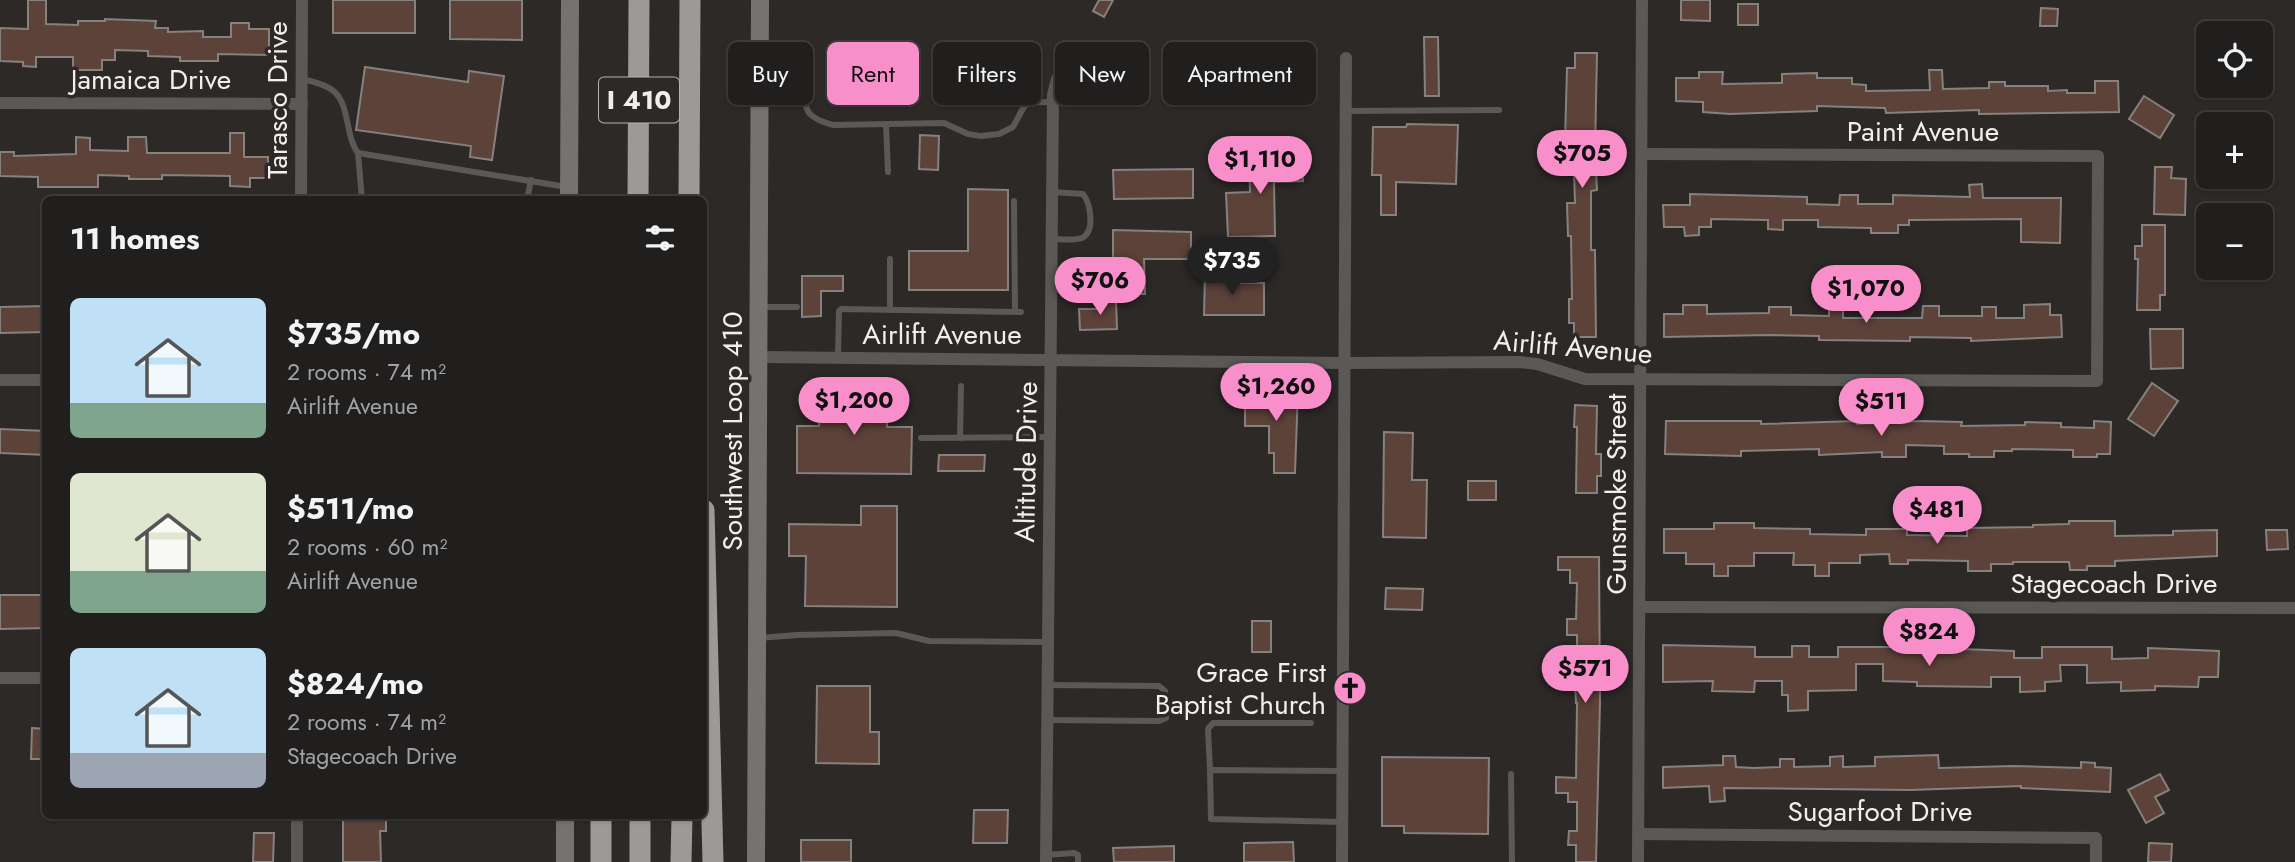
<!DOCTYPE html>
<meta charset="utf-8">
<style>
:root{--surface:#211f1d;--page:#292726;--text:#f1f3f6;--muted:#a2a2a4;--line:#3e3d3b;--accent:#f98fca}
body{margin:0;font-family:Jost,sans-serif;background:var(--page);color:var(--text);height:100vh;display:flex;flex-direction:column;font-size:26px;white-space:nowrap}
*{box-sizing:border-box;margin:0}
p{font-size:23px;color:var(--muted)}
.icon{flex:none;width:38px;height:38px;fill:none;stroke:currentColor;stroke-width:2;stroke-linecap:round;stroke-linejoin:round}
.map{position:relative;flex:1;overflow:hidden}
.drawer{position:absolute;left:42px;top:196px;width:665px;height:623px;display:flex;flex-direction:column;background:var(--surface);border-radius:10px;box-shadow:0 2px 5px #0004,0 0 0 2px var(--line)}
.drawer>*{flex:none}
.guide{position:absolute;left:728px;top:42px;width:665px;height:63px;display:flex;gap:14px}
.tools{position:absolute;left:2196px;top:21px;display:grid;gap:14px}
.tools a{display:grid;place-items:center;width:77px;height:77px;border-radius:10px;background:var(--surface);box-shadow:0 2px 5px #0004,0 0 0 2px var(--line);font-size:35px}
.price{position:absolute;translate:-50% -60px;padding:0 16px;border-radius:24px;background:var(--accent);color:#111;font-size:23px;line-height:46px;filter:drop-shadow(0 2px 4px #0008)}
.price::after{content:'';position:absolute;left:50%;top:42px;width:21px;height:16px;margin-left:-10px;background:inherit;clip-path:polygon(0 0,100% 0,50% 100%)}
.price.selected{background:#222;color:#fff}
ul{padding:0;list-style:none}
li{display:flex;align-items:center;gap:21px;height:175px;padding:0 28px}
li span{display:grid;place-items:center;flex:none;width:196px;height:140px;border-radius:10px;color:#555}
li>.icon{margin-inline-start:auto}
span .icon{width:84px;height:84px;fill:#fffc;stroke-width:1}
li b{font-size:30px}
h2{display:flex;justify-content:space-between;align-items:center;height:84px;padding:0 28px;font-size:30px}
.tag{padding:0 24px;border-radius:10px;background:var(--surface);box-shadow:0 2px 5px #0004,0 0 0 2px var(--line);font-size:24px;line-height:63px}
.tag.selected{background:var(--accent);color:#111}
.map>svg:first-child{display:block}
.building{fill:#5d423a;stroke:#85817f;stroke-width:2}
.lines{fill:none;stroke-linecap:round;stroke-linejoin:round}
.service{stroke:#5a5958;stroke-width:6}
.minor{stroke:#5a5958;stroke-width:12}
.secondary{stroke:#757372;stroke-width:18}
.motorway{stroke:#9d9997;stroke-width:21}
.labels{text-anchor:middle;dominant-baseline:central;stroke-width:7;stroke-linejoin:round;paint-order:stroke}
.shield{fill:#2c2927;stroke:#b6b3b2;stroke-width:2}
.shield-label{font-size:26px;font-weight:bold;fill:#f1eeed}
.street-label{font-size:28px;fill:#f1eeed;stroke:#2c2927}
.poi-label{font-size:28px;fill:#f1eeed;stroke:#2c2927;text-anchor:end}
</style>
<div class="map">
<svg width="2295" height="862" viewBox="0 0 2295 862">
<rect width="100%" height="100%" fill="#2c2927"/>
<g class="building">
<polygon points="28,0 46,0 46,24 78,25 78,21 105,21 105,19 156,21 155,28 168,28 168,32 203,31 203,37 231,37 231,23 249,23 249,29 269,29 269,55 218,54 218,61 180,61 180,57 148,56 148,51 115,50 115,60 102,60 102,70 73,70 73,57 36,57 36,67 23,66 23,62 0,61 0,28 28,29"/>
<rect x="333" y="0" width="82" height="33"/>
<polygon points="450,0 522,0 522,40 450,39"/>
<polygon points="1099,0 1113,0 1104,17 1093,11"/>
<polygon points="1681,0 1710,0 1710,21 1681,20"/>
<rect x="1738" y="4" width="20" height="21"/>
<polygon points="2041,8 2058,9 2057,26 2040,26"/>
<polygon points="1424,37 1438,37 1439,96 1425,96"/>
<polygon points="1298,44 1299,65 1271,65 1271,45"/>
<polygon points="1575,53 1597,53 1595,151 1597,190 1591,191 1591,250 1595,250 1596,337 1574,337 1574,323 1569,323 1569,299 1572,299 1571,236 1568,236 1567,203 1575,203 1573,141 1565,141 1567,68 1575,68"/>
<polygon points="365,67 468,82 469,71 504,76 492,160 470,157 471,146 356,130"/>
<polygon points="1929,70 1942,70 1943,89 1989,88 1989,82 2005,82 2005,86 2048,86 2048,91 2067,90 2067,93 2095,93 2095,81 2118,81 2119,112 1979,114 1979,110 1886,113 1885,108 1817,106 1817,111 1730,114 1703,112 1703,102 1676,101 1676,78 1699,78 1699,72 1723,72 1722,84 1782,83 1782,74 1817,73 1817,78 1852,78 1852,84 1866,85 1866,91 1930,90"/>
<polygon points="2144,96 2174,115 2160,138 2129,119"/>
<polygon points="1407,124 1458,125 1456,184 1396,182 1396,215 1381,215 1381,175 1372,175 1373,127 1406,127"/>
<polygon points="230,133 244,133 244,157 268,157 268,178 250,178 250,187 230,186 230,176 162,175 162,179 129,179 129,176 98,175 98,187 38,187 38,177 0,176 0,152 14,152 14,156 76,154 76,137 90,138 90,150 128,151 128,137 146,137 147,153 230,153"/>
<polygon points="920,135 939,136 938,170 919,169"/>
<polygon points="1267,151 1267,160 1302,159 1303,181 1274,182 1275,236 1228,237 1226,193 1250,192 1249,152"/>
<polygon points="2155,167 2172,167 2171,178 2186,179 2185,215 2154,214"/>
<polygon points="1193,169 1193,198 1114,199 1113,170"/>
<polygon points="1982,184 1983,198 2061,198 2060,243 2021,242 2021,219 1909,220 1909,225 1898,225 1898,233 1871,233 1871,228 1818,227 1818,220 1783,220 1783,230 1768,229 1768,220 1711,219 1711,227 1699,227 1699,235 1685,236 1684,227 1664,227 1663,205 1690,205 1690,194 1807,197 1807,204 1839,205 1840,195 1858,195 1858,204 1893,204 1893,195 1970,197 1969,185"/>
<polygon points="968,189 1008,190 1008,290 909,290 909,251 968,251"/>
<polygon points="2142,225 2165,225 2165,295 2160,295 2160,310 2137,310 2138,259 2135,259 2135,246 2142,246"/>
<polygon points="1113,230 1191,232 1191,259 1144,259 1145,294 1128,294 1127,258 1113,258"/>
<polygon points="1205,273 1233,274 1232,283 1264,283 1264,315 1204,315"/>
<polygon points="802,276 843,276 843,291 821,291 821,316 802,317"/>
<polygon points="1116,299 1117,329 1080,330 1079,309 1100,309 1100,300"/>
<polygon points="2050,304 2050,315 2061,315 2062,337 1971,341 1971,338 1910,337 1910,341 1819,340 1819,336 1769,335 1664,337 1664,314 1683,314 1683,305 1707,305 1707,314 1769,313 1769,307 1791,307 1791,315 1829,316 1829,310 1843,310 1843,318 1922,318 1923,306 1939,306 1939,316 1982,316 1982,307 1996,307 1996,318 2024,318 2024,305"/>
<polygon points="46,306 46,332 0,333 0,307"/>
<polygon points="2150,329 2183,329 2183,368 2151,369"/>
<polygon points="2152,383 2178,401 2154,436 2128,419"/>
<polygon points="1245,389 1298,390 1295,473 1274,473 1274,453 1269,453 1269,426 1245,426"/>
<polygon points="819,391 888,391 887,427 912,427 911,474 797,473 797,426 819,426"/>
<polygon points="1575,405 1597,406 1596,454 1601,454 1601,476 1597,476 1597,493 1576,493 1577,427 1574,427"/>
<polygon points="1666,421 1761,421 1761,424 1856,421 1857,424 1921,421 1962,422 1961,426 2025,425 2025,422 2061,423 2061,427 2094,428 2094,421 2111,422 2110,454 2097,454 2097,457 2073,457 2073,450 2012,449 2012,451 1994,451 1994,457 1969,457 1969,454 1944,454 1944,446 1906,445 1906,457 1882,457 1882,452 1819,455 1819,449 1741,451 1741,456 1665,454"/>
<polygon points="0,429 46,431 46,455 0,453"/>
<polygon points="1384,432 1413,433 1412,480 1427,480 1426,538 1383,537"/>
<polygon points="939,455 985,455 984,471 938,471"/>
<rect x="1468" y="481" width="28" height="19"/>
<polygon points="861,506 897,506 897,607 805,606 806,556 789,556 789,524 861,525"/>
<polygon points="2069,521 2115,521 2115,536 2173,535 2173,531 2217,530 2217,556 2115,561 2115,566 2087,566 2087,570 2070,570 2069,562 2013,562 2013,564 1991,564 1991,571 1968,571 1968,561 1908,560 1908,564 1890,564 1889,554 1860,555 1860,563 1829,563 1829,576 1815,576 1815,565 1793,565 1794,553 1754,553 1754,566 1728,566 1728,576 1714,576 1714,564 1686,564 1686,553 1664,553 1664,529 1714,529 1714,523 1754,523 1754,528 1810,529 1810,534 1866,535 1866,529 1907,529 1907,535 1967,536 1967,528 2033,527 2033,525 2069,524"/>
<polygon points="2266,530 2287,530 2288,549 2267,550"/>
<polygon points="1558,557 1599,557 1600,702 1596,862 1576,862 1576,845 1568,845 1569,831 1577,831 1577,802 1568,802 1568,793 1556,793 1556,777 1576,778 1577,703 1576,703 1574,662 1577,662 1577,635 1567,635 1567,619 1576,619 1577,583 1570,583 1570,570 1558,570"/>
<polygon points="1386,588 1423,589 1422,610 1385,609"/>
<polygon points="0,595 46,595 46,628 0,629"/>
<rect x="1252" y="621" width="19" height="31"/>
<polygon points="1917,641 1934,641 1934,648 2014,651 2014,658 2042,658 2042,647 2112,647 2112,659 2148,658 2148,648 2219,651 2218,677 2199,677 2198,687 2155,686 2155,690 2121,691 2121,682 2087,683 2087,665 2060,665 2061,681 2045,682 2045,691 2020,692 2020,677 1991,677 1991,687 1917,686 1917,682 1883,681 1883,664 1856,664 1856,690 1808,691 1808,710 1788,711 1788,695 1782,695 1782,681 1755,681 1754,692 1712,691 1713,681 1663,682 1663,645 1755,647 1755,657 1792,657 1792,646 1809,646 1809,657 1838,657 1838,647 1917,647"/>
<polygon points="817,686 870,686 870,732 879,732 879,764 816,763"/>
<polygon points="32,728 46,729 46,759 31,759"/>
<polygon points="1938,755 1939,768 2013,766 2081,768 2081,762 2095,763 2095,767 2111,768 2110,792 2021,788 2021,786 1911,790 1724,788 1725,801 1710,802 1709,786 1663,788 1663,767 1723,765 1723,756 1735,756 1736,767 1754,768 1780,767 1780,759 1794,759 1794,767 1830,766 1830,757 1843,756 1843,767 1875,766 1875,757"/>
<polygon points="1382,757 1489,758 1488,834 1404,833 1404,826 1382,826"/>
<polygon points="2160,774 2169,790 2155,797 2164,813 2146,823 2128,790"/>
<polygon points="974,810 1008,810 1007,843 973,843"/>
<polygon points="343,816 386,816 386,831 380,831 381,862 343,862"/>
<polygon points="254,833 274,833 273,862 253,862"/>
<rect x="801" y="840" width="50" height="22"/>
<polygon points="1293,842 1294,862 1244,862 1244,843"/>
<polygon points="2149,843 2172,844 2171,862 2148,862"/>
<polygon points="1174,846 1174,862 1114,862 1113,848"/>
</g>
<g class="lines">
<g class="service">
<path d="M762,77H806C805,107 800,116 833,125L944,123L968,134L981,136L999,134L1013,127C1028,101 1020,102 1053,102"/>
<path d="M302,79C310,81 321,83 329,88C351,99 344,135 358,153L567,187"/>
<polyline points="1346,111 1499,110"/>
<polyline points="886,124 888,172"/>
<polyline points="358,153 362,200"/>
<polyline points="527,200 531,180"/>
<polyline points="1014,201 1015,311"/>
<path d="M1052,239C1060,239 1074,241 1082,238C1096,231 1090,203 1083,194L1052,192"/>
<polyline points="890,259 890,310"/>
<polyline points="761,307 797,307"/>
<polyline points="838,358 839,311 841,309 1021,312"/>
<polyline points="921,438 1050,437"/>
<polyline points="960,438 961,386"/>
<polyline points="758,638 797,635 896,633 929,641 1047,642"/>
<polyline points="1047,720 1159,721 1166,718 1165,691 1159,686 1048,685"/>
<polyline points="1210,770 1208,729 1213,723 1311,723"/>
<polyline points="1511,774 1512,862"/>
<polyline points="1342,822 1211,819 1210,770 1343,771"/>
<polyline points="1046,855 1074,853 1078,855 1078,862"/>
</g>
<g class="minor">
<polyline points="0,103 302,104"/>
<polyline points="301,200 302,0"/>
<polyline points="759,357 1346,363 1520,362 1537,364 1585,379 2097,381 2098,156 1642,154"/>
<polyline points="0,380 46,380"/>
<polyline points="1640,607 2295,608"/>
<polyline points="0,678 46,678"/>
<polyline points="1638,834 2096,838 2096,862"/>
<polyline points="297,862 297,816"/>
<polyline points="1046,862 1053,95 1057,79 1065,65"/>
<polyline points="1342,862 1346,58"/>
<polyline points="1638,862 1642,0"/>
</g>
<g class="secondary">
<polyline points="569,200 570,0"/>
<polyline points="565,862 565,816"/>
<polyline points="756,862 760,0"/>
</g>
<g class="motorway">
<polyline points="638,200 639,0"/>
<polyline points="689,200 690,0"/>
<polyline points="704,510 713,862"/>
<polyline points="601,862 601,816"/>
<polyline points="640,862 640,816"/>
<polyline points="681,862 682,816"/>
</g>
</g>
<defs>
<symbol id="church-disc" viewBox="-11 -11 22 22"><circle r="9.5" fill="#f98fca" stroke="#2c2927"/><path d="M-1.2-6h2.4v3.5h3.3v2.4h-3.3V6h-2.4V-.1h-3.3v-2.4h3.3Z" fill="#111"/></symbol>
</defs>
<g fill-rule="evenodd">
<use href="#church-disc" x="1331" y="669" width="38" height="38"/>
</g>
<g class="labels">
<rect class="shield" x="599" y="77.5" width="80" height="45" rx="5"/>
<g class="shield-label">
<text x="639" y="100">I 410</text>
</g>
<g class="street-label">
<text x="151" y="79">Jamaica Drive</text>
<text transform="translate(277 100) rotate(-90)">Tarasco Drive</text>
<text x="1923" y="131">Paint Avenue</text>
<text x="942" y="334">Airlift Avenue</text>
<text transform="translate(1573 347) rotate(5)">Airlift Avenue</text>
<text transform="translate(732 431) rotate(-90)">Southwest Loop 410</text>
<text transform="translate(1026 462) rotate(-89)">Altitude Drive</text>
<text transform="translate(1616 494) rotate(-90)">Gunsmoke Street</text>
<text x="2114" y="583">Stagecoach Drive</text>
<text x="1880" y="811">Sugarfoot Drive</text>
</g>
<g class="poi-label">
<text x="1326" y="672">Grace First<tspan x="1326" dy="32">Baptist Church</tspan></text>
</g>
</g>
</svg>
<div class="tools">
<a><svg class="icon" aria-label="locate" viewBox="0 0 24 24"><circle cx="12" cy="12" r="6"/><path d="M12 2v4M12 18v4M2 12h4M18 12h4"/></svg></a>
<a>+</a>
<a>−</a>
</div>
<b class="price" style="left:1582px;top:190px">$705</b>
<b class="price" style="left:1260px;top:196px">$1,110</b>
<b class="price selected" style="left:1232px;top:297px">$735</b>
<b class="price" style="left:1100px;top:317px">$706</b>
<b class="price" style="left:1866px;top:325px">$1,070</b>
<b class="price" style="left:1276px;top:423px">$1,260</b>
<b class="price" style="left:854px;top:437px">$1,200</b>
<b class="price" style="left:1881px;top:438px">$511</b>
<b class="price" style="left:1937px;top:546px">$481</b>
<b class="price" style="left:1929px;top:668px">$824</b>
<b class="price" style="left:1585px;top:705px">$571</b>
<div class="guide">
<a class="tag">Buy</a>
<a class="tag selected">Rent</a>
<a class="tag">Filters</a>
<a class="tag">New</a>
<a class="tag">Apartment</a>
</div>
<section class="drawer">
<h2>11 homes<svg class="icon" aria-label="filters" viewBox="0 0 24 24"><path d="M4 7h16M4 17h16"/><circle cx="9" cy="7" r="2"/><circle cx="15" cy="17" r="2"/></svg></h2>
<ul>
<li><span style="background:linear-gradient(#bfe0f5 75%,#7fa58c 0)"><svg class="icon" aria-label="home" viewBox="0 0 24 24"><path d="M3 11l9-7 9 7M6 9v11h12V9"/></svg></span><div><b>$735/mo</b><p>2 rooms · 74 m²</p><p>Airlift Avenue</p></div></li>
<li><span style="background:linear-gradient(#dfe7d0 70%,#7fa58c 0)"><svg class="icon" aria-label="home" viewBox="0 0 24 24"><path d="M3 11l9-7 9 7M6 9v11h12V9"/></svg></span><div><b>$511/mo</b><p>2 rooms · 60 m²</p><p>Airlift Avenue</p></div></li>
<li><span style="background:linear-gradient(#bfe0f5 75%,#9aa5b1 0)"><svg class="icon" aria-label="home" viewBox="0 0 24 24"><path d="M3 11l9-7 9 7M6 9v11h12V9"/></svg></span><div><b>$824/mo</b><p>2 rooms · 74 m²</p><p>Stagecoach Drive</p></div></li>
</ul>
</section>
</div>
